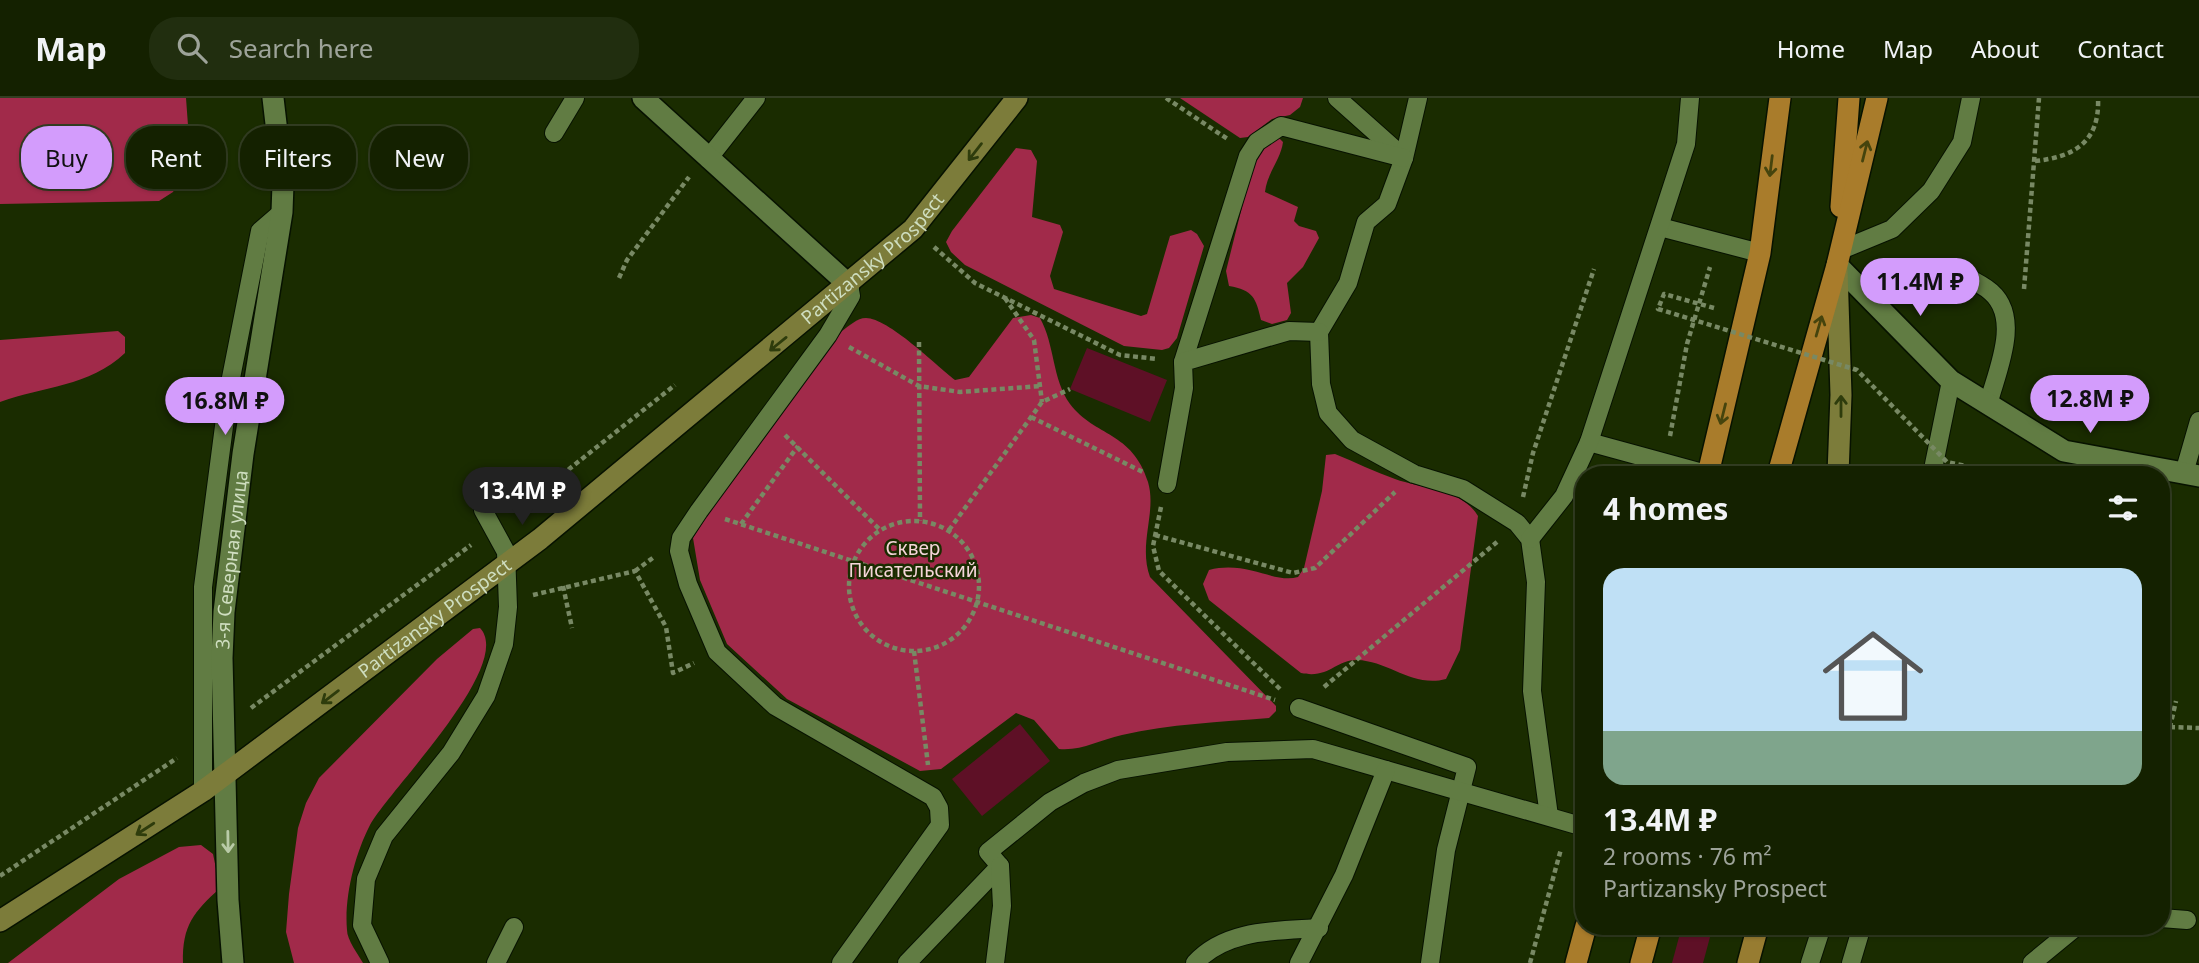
<!DOCTYPE html>
<meta charset="utf-8">
<style>
:root{--surface:#142100;--page:#212e0f;--text:#f1f3f6;--muted:#9da399;--line:#333e22;--accent:#d39cfc}
body{margin:0;font-family:"Noto Sans",sans-serif;background:var(--page);color:var(--text);height:100vh;display:flex;flex-direction:column;font-size:26px;white-space:nowrap}
*{box-sizing:border-box;margin:0}
p{font-size:23px;color:var(--muted)}
.icon{flex:none;width:38px;height:38px;fill:none;stroke:currentColor;stroke-width:2;stroke-linecap:round;stroke-linejoin:round}
.map{position:relative;flex:1;overflow:hidden}
.side{position:absolute;left:1575px;top:368px;width:595px;height:469px;display:flex;flex-direction:column;background:var(--surface);border-radius:28px;box-shadow:0 2px 5px #0004,0 0 0 2px var(--line)}
.side>*{flex:none}
.hud{position:absolute;left:21px;top:28px;width:665px;height:63px;display:flex;gap:14px}
.price{position:absolute;translate:-50% -60px;padding:0 16px;border-radius:24px;background:var(--accent);color:#111;font-size:23px;line-height:46px;filter:drop-shadow(0 2px 4px #0008)}
.price::after{content:'';position:absolute;left:50%;top:42px;width:21px;height:16px;margin-left:-10px;background:inherit;clip-path:polygon(0 0,100% 0,50% 100%)}
.price.selected{background:#222;color:#fff}
ul{padding:0;list-style:none}
li{display:grid;align-content:center;gap:14px;height:371px;padding:0 28px}
li span{display:grid;place-items:center;height:217px;border-radius:21px;color:#555}
li>.icon{margin-inline-start:auto}
span .icon{width:126px;height:126px;fill:#fffc;stroke-width:1}
li b{font-size:30px}
h2{display:flex;justify-content:space-between;align-items:center;height:84px;padding:0 28px;font-size:30px}
.tag{padding:0 24px;border-radius:28px;background:var(--surface);box-shadow:0 2px 5px #0004,0 0 0 2px var(--line);font-size:24px;line-height:63px}
.tag.selected{background:var(--accent);color:#111}
header{display:flex;align-items:center;gap:42px;box-sizing:border-box;height:98px;padding:0 35px;background:var(--surface);border-bottom:2px solid var(--line)}
header strong{font-size:33px}
nav{display:flex;gap:38px;margin-inline-start:auto;font-size:24px}
.search{width:490px;height:63px;background:var(--page);display:flex;align-items:center;gap:18px;box-sizing:border-box;padding:0 24px;border-radius:28px;color:var(--muted);font-size:26px}
.map>svg:first-child{display:block}
.green{fill:#5e1026}
.forest{fill:#a12a4a}
.lines{fill:none;stroke-linecap:round;stroke-linejoin:round}
.service-casing{stroke:#071200;stroke-width:20}
.minor-casing{stroke:#071200;stroke-width:24}
.secondary-casing{stroke:#071200;stroke-width:24}
.primary-casing{stroke:#071200;stroke-width:24}
.trunk-casing{stroke:#071200;stroke-width:24}
.path{stroke:#788964;stroke-width:4.5;stroke-dasharray:5 3.5;stroke-linecap:butt}
.service{stroke:#617c43;stroke-width:18}
.minor{stroke:#617c43;stroke-width:21}
.secondary{stroke:#7c7c3a;stroke-width:21}
.primary{stroke:#977c31;stroke-width:21}
.trunk{stroke:#a97c2b;stroke-width:21}
.path-bridge{stroke:#788964;stroke-width:4.5;stroke-dasharray:5 3.5;stroke-linecap:butt}
.oneway{stroke:#45440d}
.oneway2{stroke:#2e3c0c}
.oneway3{stroke:#b9caa7}
.labels{text-anchor:middle;dominant-baseline:central;stroke-width:5;stroke-linejoin:round;paint-order:stroke}
.street-label{font-size:19px;fill:#cfdec0;stroke:#1a2c00}
.park-label{font-size:19px;fill:#f6d5d9;stroke:#1a2c00}
</style>
<header>
<strong>Map</strong>
<div class="search"><svg class="icon" aria-label="search" viewBox="0 0 24 24"><circle cx="10" cy="10" r="6"/><path d="M15 15l6 6"/></svg>Search here</div>
<nav><a>Home</a><a>Map</a><a>About</a><a>Contact</a></nav>
</header>
<div class="map">
<svg width="2199" height="865" viewBox="0 0 2199 865">
<rect width="100%" height="100%" fill="#1a2c00"/>
<g class="green">
<polygon points="1087,250 1167,282 1150,324 1070,291"/>
<polygon points="1020,626 1050,663 982,718 952,681"/>
<polygon points="1682,828 1713,828 1703,865 1672,865"/>
</g>
<g class="forest">
<polygon points="0,0 186,0 189,41 181,59 178,85 173,94 159,103 0,106"/>
<polygon points="1180,0 1303,0 1300,9 1290,17 1272,21 1248,39 1240,40"/>
<path d="M1278,39L1283,44C1281,61 1267,75 1265,94L1298,109L1294,123L1299,128L1316,133L1319,140L1303,169L1287,185L1291,215L1287,222L1272,226L1261,222C1256,200 1253,192 1229,188L1226,173L1254,61L1262,50Z"/>
<polygon points="1016,50 1031,52 1037,63 1032,119 1060,127 1063,134 1050,178 1054,191 1141,218 1147,216 1170,138 1191,132 1197,136 1204,148 1177,240 1169,250 1162,252 1124,248 965,167 951,154 946,144 952,133"/>
<path d="M1031,217L1040,220C1055,247 1052,281 1070,306C1095,339 1132,333 1148,384C1157,414 1138,446 1150,479L1276,608V613L1269,620C1220,624 1170,626 1122,637C1099,642 1082,653 1059,651L1034,622L1016,615L941,671L920,673L787,601L727,546L700,482L693,440L710,413L842,233C849,228 857,220 866,220C888,220 936,267 955,282L969,279L1013,220Z"/>
<path d="M118,233L125,239V255C89,289 43,288 0,304V242Z"/>
<path d="M1335,356C1355,364 1375,374 1395,381C1423,391 1462,391 1478,418L1460,552L1446,581C1413,590 1389,563 1357,562C1335,562 1329,581 1301,575L1209,502L1203,486L1209,472C1247,462 1274,486 1298,479L1304,470L1322,393L1326,357Z"/>
<path d="M480,530C515,567 390,691 370,727C355,756 344,799 347,832C347,842 358,856 363,865H294L286,834L289,796L298,730L306,705L319,680L437,561L473,531Z"/>
<path d="M201,747L213,756L220,790C194,814 182,827 183,865H8L119,781L179,749Z"/>
</g>
<g class="lines">
<defs>
<g id="service">
<polyline points="1337,0 1401,57"/>
<polyline points="1418,0 1404,60 1387,106 1366,124 1348,185 1319,234 1321,286 1328,315 1352,342 1414,376 1463,391 1517,425 1530,441 1536,484 1532,593 1549,718"/>
<polyline points="554,35 575,0"/>
<polyline points="708,61 756,0"/>
<polyline points="1660,129 1760,155"/>
<polyline points="1841,152 1892,131 1931,93 1962,44 1971,0"/>
<path d="M1949,170C1962,178 1980,184 1991,194C2022,221 1996,275 1988,307"/>
<polyline points="1183,264 1248,58 1257,44 1281,28 1404,60"/>
<polyline points="1589,344 1706,376"/>
<polyline points="2184,375 2199,323"/>
<polyline points="1932,376 1951,283"/>
<polyline points="1167,386 1184,290 1183,264 1289,233 1319,234"/>
<polyline points="1530,441 1564,398 1589,344 1686,46 1690,0"/>
<polyline points="1299,610 1467,669 1446,752 1430,865"/>
<polyline points="203,693 203,489 229,290 260,133 282,114"/>
<polyline points="2161,820 2187,822"/>
<polyline points="380,865 362,827 366,781 384,738 451,655 486,598 504,546 508,509 506,454 483,412"/>
<polyline points="496,865 514,829"/>
<polyline points="841,865 940,727 939,710 933,699 775,608 717,554 688,486 679,453 681,440 699,413 828,237 851,198 849,187"/>
<polyline points="907,865 1000,768 988,754 1050,704 1084,685 1118,672 1227,654 1313,651 1584,729"/>
<polyline points="995,865 1002,808 1000,768"/>
<path d="M1195,865C1226,831 1276,833 1319,830"/>
<polyline points="1299,865 1344,777 1386,672"/>
<polyline points="1810,865 1822,828"/>
<polyline points="1851,865 1862,828"/>
<polyline points="2032,865 2077,828"/>
</g>
<g id="minor">
<polyline points="643,0 849,187"/>
<polyline points="1837,167 1951,283 2064,353 2199,378"/>
<path id="s1" d="M233,865L228,802L222,560L224,514L243,356L282,114L283,86L273,0"/>
</g>
<g id="secondary">
<polyline points="1837,172 1841,297 1838,376"/>
<path id="s2" d="M0,823L203,693L540,441L913,131L1017,0"/>
</g>
<polyline id="primary" points="1748,865 1758,828"/>
<g id="trunk">
<polyline points="1841,109 1849,0"/>
<polyline points="1708,376 1760,155 1780,0"/>
<polyline points="1778,376 1837,167 1877,0"/>
<polyline points="1576,865 1586,828"/>
<polyline points="1641,865 1651,828"/>
</g>
</defs>
<use href="#service" class="service-casing"/>
<use href="#minor" class="minor-casing"/>
<use href="#secondary" class="secondary-casing"/>
<use href="#primary" class="primary-casing"/>
<use href="#trunk" class="trunk-casing"/>
<g class="path">
<polyline points="1166,0 1229,42"/>
<path d="M2035,63C2074,59 2100,44 2098,0"/>
<polyline points="934,149 975,185 1120,257 1158,261"/>
<polyline points="619,180 627,162 689,79"/>
<polyline points="2024,191 2039,0"/>
<polyline points="1005,200 1034,242 1042,304"/>
<polyline points="919,244 920,423"/>
<polyline points="849,249 919,288 960,294 1041,288"/>
<polyline points="1031,319 1143,374"/>
<polyline points="785,337 880,432"/>
<polyline points="1670,338 1687,246 1710,169"/>
<polyline points="1523,399 1533,355 1594,171"/>
<polyline points="1161,409 1153,448 1159,473 1281,592"/>
<polyline points="515,414 675,287"/>
<polyline points="725,421 1275,602"/>
<circle cx="914" cy="488" r="65"/>
<polyline points="741,426 798,348"/>
<polyline points="949,432 1042,304 1070,291"/>
<polyline points="1155,437 1293,475 1315,470 1395,394"/>
<polyline points="635,473 654,459"/>
<polyline points="563,488 572,530"/>
<polyline points="533,497 635,473 666,529 673,575 694,565"/>
<polyline points="914,553 928,667"/>
<polyline points="1324,589 1497,444"/>
<polyline points="251,610 471,447"/>
<polyline points="2161,628 2170,629 2176,603"/>
<polyline points="2170,629 2199,630"/>
<polyline points="1578,699 1584,682"/>
<polyline points="0,778 177,660"/>
<polyline points="1530,865 1561,751"/>
</g>
<use href="#service" class="service"/>
<use href="#minor" class="minor"/>
<use href="#secondary" class="secondary"/>
<use href="#primary" class="primary"/>
<use href="#trunk" class="trunk"/>
<polyline class="path-bridge" points="1714,210 1664,196 1658,211 1857,272 1947,364 2003,376"/>
</g>
<defs><path id="oneway-shaft" d="M-6 0H5M1.5-3L5.5 0L1.5 3" fill="none" stroke-width="1.6" stroke-linecap="round" stroke-linejoin="round" transform="scale(1.75)"/></defs>
<g class="oneway">
<use href="#oneway-shaft" transform="translate(1865 53) rotate(-76)"/>
<use href="#oneway-shaft" transform="translate(1771 68) rotate(97)"/>
<use href="#oneway-shaft" transform="translate(1819 228) rotate(-74)"/>
<use href="#oneway-shaft" transform="translate(1723 316) rotate(104)"/>
</g>
<g class="oneway2">
<use href="#oneway-shaft" transform="translate(975 54) rotate(128)"/>
<use href="#oneway-shaft" transform="translate(778 246) rotate(141)"/>
<use href="#oneway-shaft" transform="translate(1841 308) rotate(-90)"/>
<use href="#oneway-shaft" transform="translate(330 599) rotate(143)"/>
<use href="#oneway-shaft" transform="translate(145 731) rotate(147)"/>
</g>
<use class="oneway3" href="#oneway-shaft" transform="translate(228 744) rotate(89)"/>
<g class="labels">
<g class="street-label">
<text stroke="none"><textPath href="#s2" startOffset="1097">Partizansky Prospect</textPath></text>
<text stroke="none"><textPath href="#s1" startOffset="404">3-я Северная улица</textPath></text>
<text stroke="none"><textPath href="#s2" startOffset="530">Partizansky Prospect</textPath></text>
</g>
<g class="park-label">
<text x="913" y="450">Cквер<tspan x="913" dy="22">Писательский</tspan></text>
</g>
</g>
</svg>
<b class="price" style="left:1920px;top:220px">11.4M ₽</b>
<b class="price" style="left:2090px;top:337px">12.8M ₽</b>
<b class="price" style="left:225px;top:339px">16.8M ₽</b>
<b class="price selected" style="left:522px;top:429px">13.4M ₽</b>
<div class="hud">
<a class="tag selected">Buy</a>
<a class="tag">Rent</a>
<a class="tag">Filters</a>
<a class="tag">New</a>
</div>
<section class="side">
<h2>4 homes<svg class="icon" aria-label="filters" viewBox="0 0 24 24"><path d="M4 7h16M4 17h16"/><circle cx="9" cy="7" r="2"/><circle cx="15" cy="17" r="2"/></svg></h2>
<ul>
<li><span style="background:linear-gradient(#bfe0f5 75%,#7fa58c 0)"><svg class="icon" aria-label="home" viewBox="0 0 24 24"><path d="M3 11l9-7 9 7M6 9v11h12V9"/></svg></span><div><b>13.4M ₽</b><p>2 rooms · 76 m²</p><p>Partizansky Prospect</p></div></li>
</ul>
</section>
</div>
